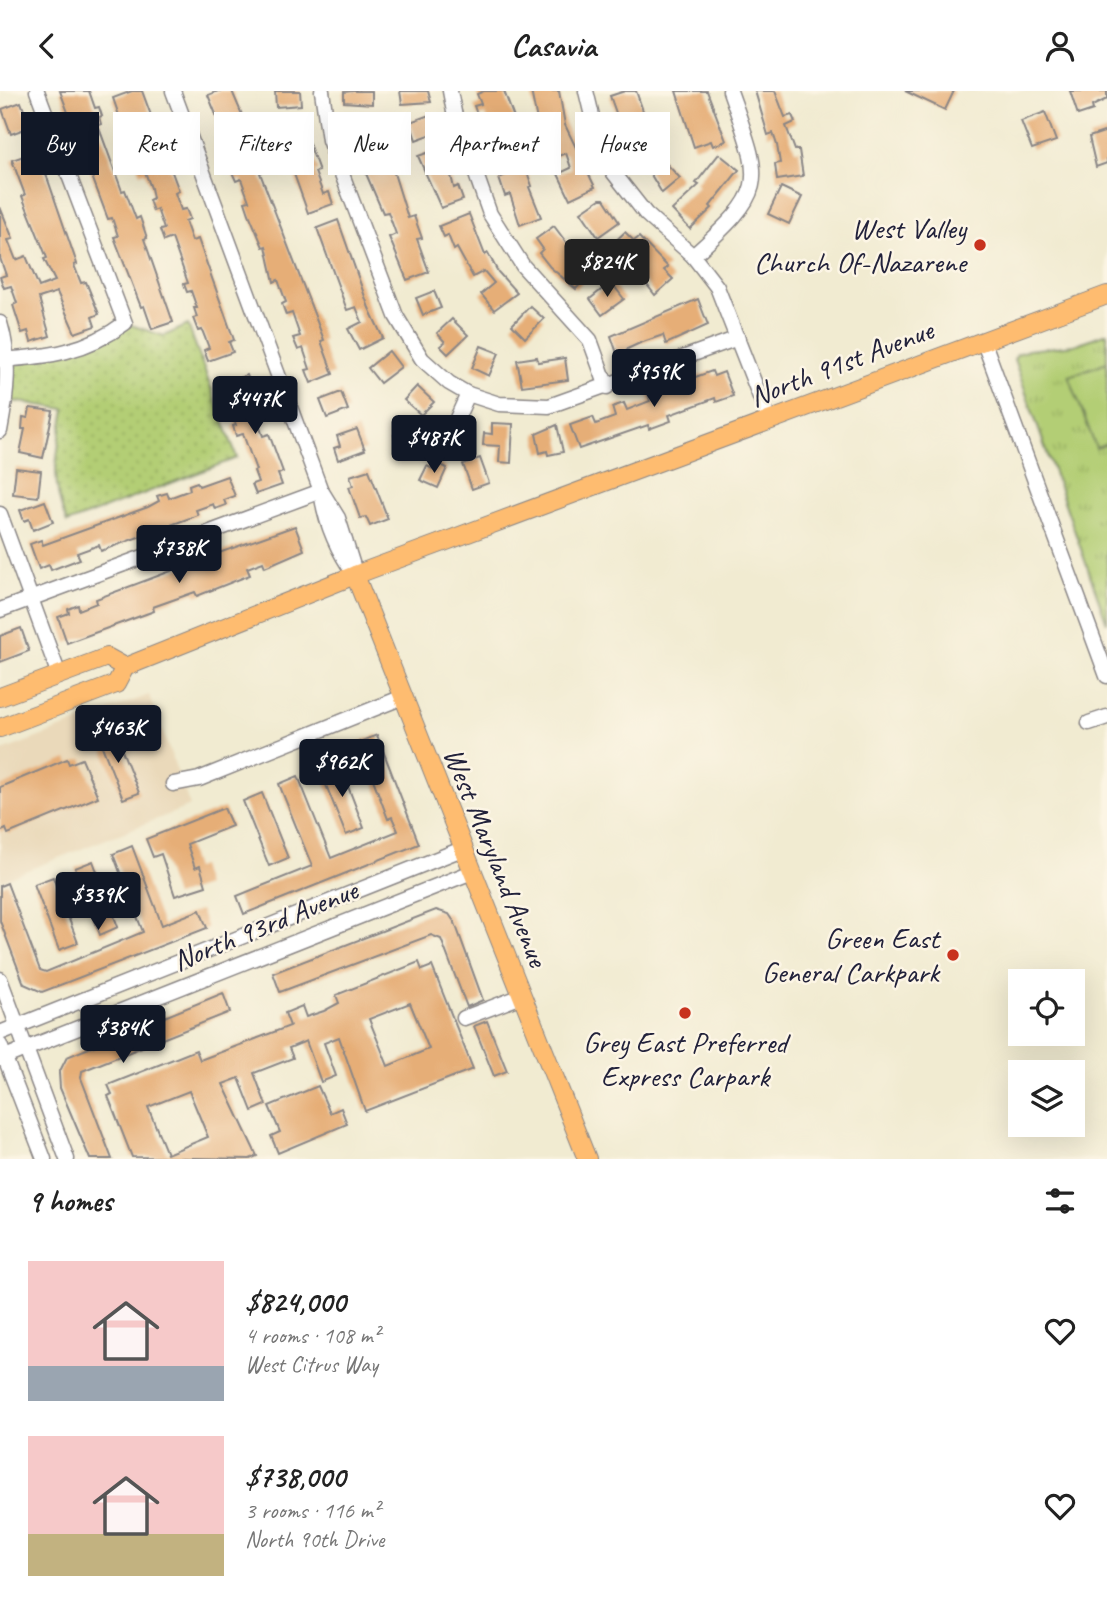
<!DOCTYPE html>
<meta charset="utf-8">
<style>
:root{--surface:#fff;--page:#f2f2f2;--text:#222;--muted:#767676;--accent:#111827}
body{margin:0;font-family:Caveat,sans-serif;background:var(--page);color:var(--text);height:100vh;display:flex;flex-direction:column;font-size:26px;white-space:nowrap}
*{box-sizing:border-box;margin:0}
p{font-size:23px;color:var(--muted)}
.icon{flex:none;width:38px;height:38px;fill:none;stroke:currentColor;stroke-width:2;stroke-linecap:round;stroke-linejoin:round}
.map{position:relative;height:1068px;overflow:hidden}
.details{display:flex;flex-direction:column;background:var(--surface);flex:1}
.details>*{flex:none}
.guide{position:absolute;left:21px;top:21px;width:700px;height:63px;display:flex;gap:14px}
.fabs{position:absolute;left:1008px;top:878px;display:grid;gap:14px}
.fabs a{display:grid;place-items:center;width:77px;height:77px;border-radius:0px;background:var(--surface);box-shadow:0 7px 28px #0002;font-size:35px}
.price{position:absolute;translate:-50% -60px;padding:0 16px;border-radius:7px;background:var(--accent);color:#fff;font-size:23px;line-height:46px;filter:drop-shadow(0 2px 4px #0008)}
.price::after{content:'';position:absolute;left:50%;top:42px;width:21px;height:16px;margin-left:-10px;background:inherit;clip-path:polygon(0 0,100% 0,50% 100%)}
.price.active{background:#222;color:#fff}
ul{padding:0;list-style:none}
li{display:flex;align-items:center;gap:21px;height:175px;padding:0 28px}
li span{display:grid;place-items:center;flex:none;width:196px;height:140px;border-radius:0px;color:#555}
li>.icon{margin-inline-start:auto}
span .icon{width:84px;height:84px;fill:#fffc;stroke-width:1}
li b{font-size:30px}
h2{display:flex;justify-content:space-between;align-items:center;height:84px;padding:0 28px;font-size:30px}
.tag{padding:0 24px;border-radius:0px;background:var(--surface);box-shadow:0 7px 28px #0002;font-size:24px;line-height:63px}
.tag.active{background:var(--accent);color:#fff}
header{display:flex;justify-content:space-between;align-items:center;height:91px;padding:0 28px;background:var(--surface);font-size:32px;font-weight:700}
.map>svg:first-child{display:block}
.built{fill:#ead9ba}
.grass{fill:url(#grass-dots);stroke:#6a7858;stroke-width:2}
.park{fill:url(#park-tufts);stroke:#6a7858;stroke-width:2}
.pitch{fill:#b3ce74;stroke:#6a7858;stroke-width:2}
.building{fill:#e6ae77;fill-rule:evenodd}
.lines{fill:none;stroke-linecap:round;stroke-linejoin:round}
.minor-casing{stroke:#8a8686;stroke-width:17}
.major-casing{stroke:#8a8686;stroke-width:20}
.minor{stroke:#fff;stroke-width:14}
.major{stroke:#febc70;stroke-width:18}
.poi-dot{fill:#c8321e;stroke:#fcf5e5;stroke-width:2.5}
.labels{text-anchor:middle;dominant-baseline:central;stroke-width:5;stroke-linejoin:round;paint-order:stroke}
.poi-label{font-size:30px;fill:#22223b;stroke:#fcf5e5;text-anchor:end}
.street-label{font-size:30px;fill:#22223b;stroke:#fcf5e5}
</style>
<header><svg class="icon" aria-label="back" viewBox="0 0 24 24"><path d="M15 5l-7 7 7 7"/></svg>Casavia<svg class="icon" aria-label="person" viewBox="0 0 24 24"><circle cx="12" cy="8" r="4"/><path d="M4 21q1-7 8-7t8 7"/></svg></header>
<div class="map">
<svg width="1107" height="1068" viewBox="0 0 1107 1068">
<defs>
<pattern id="grass-dots" width="8" height="8" patternUnits="userSpaceOnUse" patternTransform="scale(1.75)"><rect width="8" height="8" fill="#b3ce74"/><path d="M2 2h.1M6 6h.1" fill="none" stroke="#9ab165" stroke-width="1.8" stroke-linecap="round"/></pattern>
<pattern id="park-tufts" width="24" height="20" patternUnits="userSpaceOnUse" patternTransform="scale(1.75)"><rect width="24" height="20" fill="#b3ce74"/><path d="M3 7l-1-3M5 7V3M7 7l1-3M15 17l-1-3M17 17v-4M19 17l1-3" fill="none" stroke="#9ab165"/></pattern>
</defs>
<rect width="100%" height="100%" fill="#fcf5e5"/>
<filter id="ink" filterUnits="userSpaceOnUse"><feTurbulence type="fractalNoise" baseFrequency=".0143" numOctaves="2"/><feDisplacementMap in="SourceGraphic" scale="14" xChannelSelector="R" yChannelSelector="G"/><feConvolveMatrix kernelMatrix="1 2 1 2 8 2 1 2 1" color-interpolation-filters="sRGB"/></filter>
<filter id="wash" filterUnits="userSpaceOnUse"><feTurbulence type="fractalNoise" baseFrequency=".00686" numOctaves="4" result="noise"/><feDisplacementMap in="SourceGraphic" scale="28" xChannelSelector="R" yChannelSelector="G"/><feGaussianBlur stdDeviation="1.57" result="paint"/><feColorMatrix in="noise" values="0 0 0 0 0 0 0 0 0 0 0 0 0 0 0 0 0 1.4 0 .05"/><feComposite in="paint" operator="in"/></filter>
<g filter="url(#wash)">
<rect width="100%" height="100%" fill="#f1ebd1"/>
<polygon class="built" points="149,604 190,715 0,790 0,661"/>
<path class="grass" d="M125,232L164,245L188,234L237,367L67,432C49,387 57,364 65,318L6,309L8,269L43,266Z"/>
<polygon class="park" points="1107,242 1107,532 1014,268 1017,263 1028,259 1074,254"/>
<polygon class="pitch" points="1107,271 1107,353 1096,357 1069,285"/>
<g id="blocks">
<g class="building">
<polygon points="60,0 89,0 95,17 99,16 102,25 99,26 101,33 98,34 122,100 125,99 136,128 140,126 147,147 144,148 173,231 152,238 144,215 141,216 114,146 118,145 112,127 108,128"/>
<polygon points="132,0 142,0 179,100 175,102 181,119 186,118 190,128 185,130 192,150 198,148 234,249 229,251 233,261 208,270 204,259 209,257 202,239 198,240 193,227 197,226 194,217 197,217 191,200 187,201 184,193 188,192 172,147 164,150 160,139 164,138 157,118 153,120 149,109 153,107 151,97 145,81 140,82 127,49 132,47 126,32 122,33 113,7"/>
<polygon points="218,0 232,0 243,26 262,81 260,82 324,249 321,250 333,283 311,292 306,279 310,278 303,257 298,259 293,247 300,245 292,222 286,224 282,213 286,211 278,189 274,191 266,155 263,156 249,123 245,111 249,110 241,88 236,90 231,79 238,76 230,53 224,56 220,44 224,43 208,4"/>
<polygon points="275,0 300,0 301,14 276,16"/>
<polygon points="353,0 372,0 372,13 344,11 344,1"/>
<polygon points="400,0 428,0 431,11 402,13"/>
<polygon points="484,0 504,0 522,49 490,60 486,50 494,47 485,23 478,26 474,15 481,13 477,3"/>
<polygon points="531,0 559,0 565,34 595,96 570,108 558,83 571,77 566,62 550,68 537,29"/>
<polygon points="625,0 636,0 644,23 639,25 660,66 680,87 662,102 620,33 610,5"/>
<polygon points="676,0 707,0 726,50 713,55 711,50 694,56"/>
<polygon points="755,0 775,0 785,26 792,24 795,31 786,35 795,59 799,59 803,85 777,89 775,73 780,72 777,54 773,42 768,44"/>
<polygon points="905,0 954,0 945,19"/>
<polygon points="1070,0 1107,0 1107,8 1092,15 1093,19 1078,24"/>
<polygon points="21,11 30,36 11,43 2,18"/>
<polygon points="1045,21 1056,50 1032,58 1021,30"/>
<polygon points="432,23 438,41 416,49 410,31"/>
<polygon points="376,24 408,127 414,125 422,147 417,148 429,181 407,189 389,146 396,143 388,121 383,122 364,78 371,76 363,53 355,56 351,45 358,42 354,32"/>
<polygon points="301,30 319,80 315,81 323,103 329,101 333,113 308,122 278,38"/>
<polygon points="1107,40 1107,72 1096,76 1089,46"/>
<polygon points="444,56 454,97 458,95 463,109 441,117 418,65"/>
<polygon points="38,60 77,173 74,174 81,192 86,191 99,223 92,226 95,235 75,242 57,201 39,207 50,245 31,251 28,240 22,242 13,214 17,212 11,195 4,197 0,186 6,184 0,167 0,116 13,148 8,149 16,169 26,165 39,196 55,190 44,168 47,167 22,105 25,104 12,69"/>
<polygon points="719,63 739,79 710,115 712,117 690,138 672,119 699,94 696,92"/>
<polygon points="522,67 532,95 529,96 541,126 520,134 510,103 505,105 499,87 506,84 502,74"/>
<polygon points="781,96 802,106 789,133 768,123"/>
<polygon points="600,108 604,108 619,131 598,146 581,121"/>
<polygon points="469,123 485,164 488,162 498,181 517,202 494,219 481,203 494,192 484,180 473,186 457,157 454,159 448,144 444,146 439,135"/>
<polygon points="338,129 369,217 383,247 359,259 348,238 362,231 356,216 347,219 317,137"/>
<polygon points="554,135 581,171 585,166 595,176 576,198 550,176 539,162 543,158 536,148"/>
<polygon points="625,141 634,150 639,146 668,176 664,179 673,188 655,204 630,172 626,176 608,157"/>
<polygon points="611,191 624,208 602,224 590,208"/>
<polygon points="434,200 441,217 423,224 416,207"/>
<polygon points="698,208 708,234 666,253 663,244 640,252 627,258 630,264 619,268 611,245"/>
<polygon points="530,215 544,228 525,247 512,234"/>
<polygon points="452,228 468,244 448,263 440,255 445,251 437,242"/>
<polygon points="481,255 499,262 489,285 472,277"/>
<polygon points="389,260 401,276 380,292 368,277"/>
<polygon points="537,266 538,271 565,267 568,289 522,295 517,269"/>
<polygon points="712,280 714,285 724,281 733,305 716,311 715,307 669,324 671,330 649,338 648,334 579,358 570,334 593,326 596,333 615,326 612,316 624,312 627,319 650,310 648,303"/>
<polygon points="247,284 262,324 256,326 263,345 269,343 283,381 278,383 282,394 256,403 252,393 258,391 254,380 256,379 243,343 236,345 233,335 236,334 232,322 238,320 227,291"/>
<polygon points="417,295 434,311 421,324 404,309"/>
<polygon points="341,301 348,319 327,327 320,309"/>
<polygon points="30,317 53,320 43,367 20,362 25,338 22,338 23,326 28,327"/>
<polygon points="492,332 513,333 511,372 499,371 500,355 483,354 484,342 492,343"/>
<polygon points="557,334 563,361 548,364 547,360 540,362 536,343"/>
<polygon points="357,338 365,359 338,369 334,357 340,355 337,345"/>
<polygon points="416,339 420,357 398,362 394,344"/>
<polygon points="480,367 489,392 472,398 463,373"/>
<polygon points="436,371 447,377 438,397 420,389 427,375 433,378"/>
<polygon points="16,377 41,380 38,406 13,403"/>
<polygon points="369,379 388,428 370,435 366,426 360,427 349,396 353,395 350,385"/>
<polygon points="227,385 235,405 224,409 226,414 215,418 213,413 196,419 198,424 101,460 99,454 77,462 80,468 51,479 49,474 39,478 30,453 41,449 43,454 148,416 159,410 157,405 167,402 169,407 190,399 189,394 197,391 199,395"/>
<polygon points="45,410 53,431 33,439 29,428 24,430 20,419"/>
<polygon points="295,435 304,459 265,476 263,471 247,477 250,484 197,505 195,501 153,516 154,520 67,552 58,526 69,522 68,518 78,514 79,519 97,512 96,508 195,471 197,475 218,468 216,463"/>
<polygon points="21,537 29,560 0,571 0,545"/>
<polygon points="114,639 139,702 123,708 98,645"/>
<polygon points="377,644 419,753 244,823 237,805 312,775 279,693 298,685 331,767 398,740 392,726 388,728 359,651"/>
<polygon points="67,668 69,673 82,668 98,706 8,743 6,738 0,741 0,696"/>
<polygon points="339,672 364,737 346,744 320,679"/>
<polygon points="262,702 288,767 269,775 243,710"/>
<polygon points="224,717 232,735 187,753 195,777 200,775 206,795 175,805 161,763 153,766 146,748"/>
<polygon points="132,755 162,834 200,819 207,837 42,901 24,893 0,830 0,795 7,792 40,879 46,881 143,841 113,763"/>
<polygon points="93,770 118,836 100,844 75,777"/>
<polygon points="53,786 78,852 59,859 34,793"/>
<polygon points="436,819 449,823 455,832 483,909 467,916 441,848 431,844 280,901 273,882"/>
<path d="M419,871L422,879L432,875L473,978L365,1020L339,946L324,952L336,985L321,991L306,950L289,957L293,967L254,982L266,1014L252,1020L239,987L223,993L257,1065L250,1068L132,1066L108,1005L112,1003L108,994L196,959L200,969L290,935L285,922L302,915L306,926L324,920L339,912L336,904ZM410,912L429,958L388,975L369,928ZM189,1000L208,1046L167,1063L148,1016Z"/>
<polygon points="223,902 230,921 82,980 81,987 112,1068 90,1068 60,997 59,982 67,966"/>
<polygon points="487,930 507,980 494,985 474,935"/>
<polygon points="318,995 330,1022 341,1017 347,1033 278,1062 271,1045 280,1041 269,1015"/>
</g>
</g>
</g>
<g filter="url(#ink)">
<use href="#blocks" fill-opacity="0" stroke="#8a8686" stroke-width="2"/>
<g class="lines">
<defs>
<g id="minor">
<path d="M173,0L321,400C325,431 337,459 355,484"/>
<polyline points="322,0 329,49 396,225 422,268 449,292 468,303 499,313 549,315 738,247"/>
<polyline points="450,0 454,21 490,123 523,175 590,249 607,296"/>
<polyline points="586,0 599,54 613,81 646,123 693,165 717,196 769,329"/>
<path d="M693,165C769,97 763,94 730,0"/>
<path d="M0,232C11,268 7,303 0,340"/>
<polyline points="983,249 1107,585"/>
<path d="M0,269C47,266 87,261 125,232L37,0"/>
<polyline points="449,345 468,303"/>
<polyline points="322,401 338,427 354,478"/>
<polyline points="0,423 59,584"/>
<polyline points="0,519 321,400"/>
<polyline points="1089,632 1107,626"/>
<polyline points="173,693 199,688 403,606"/>
<polyline points="0,888 67,1068"/>
<polyline points="464,927 522,905"/>
<polyline points="0,942 462,758"/>
<polyline points="0,954 44,1068"/>
<polyline points="0,968 472,781"/>
</g>
<g id="major">
<polyline points="355,484 587,1068"/>
<polyline points="0,606 107,566 125,576"/>
<polyline points="0,637 116,593 125,576 355,484 1107,204"/>
</g>
</defs>
<use href="#minor" class="minor-casing"/>
<use href="#major" class="major-casing"/>
<use href="#minor" class="minor"/>
<use href="#major" class="major"/>
</g>
</g>
<g class="poi-dot">
<circle cx="980" cy="154" r="7"/>
<circle cx="953" cy="864" r="7"/>
<circle cx="685" cy="922" r="7"/>
</g>
<g class="labels">
<g class="poi-label">
<text x="966" y="137">West Valley<tspan x="966" dy="34">Church Of-Nazarene</tspan></text>
<text x="939" y="847">Green East<tspan x="939" dy="34">General Carkpark</tspan></text>
<text x="685" y="951" text-anchor="middle">Grey East Preferred<tspan x="685" dy="34">Express Carpark</tspan></text>
</g>
<g class="street-label">
<text transform="translate(841 272) rotate(-21)">North 91st Avenue</text>
<text transform="translate(496 766) rotate(68)">West Maryland Avenue</text>
<text transform="translate(265 834) rotate(-22)">North 93rd Avenue</text>
</g>
</g>
</svg>
<div class="fabs">
<a><svg class="icon" aria-label="locate" viewBox="0 0 24 24"><circle cx="12" cy="12" r="6"/><path d="M12 2v4M12 18v4M2 12h4M18 12h4"/></svg></a>
<a><svg class="icon" aria-label="layers" viewBox="0 0 24 24"><path d="M12 4l9 5-9 5-9-5zM3 14l9 5 9-5"/></svg></a>
</div>
<b class="price active" style="left:607px;top:208px">$824K</b>
<b class="price" style="left:654px;top:318px">$959K</b>
<b class="price" style="left:255px;top:345px">$447K</b>
<b class="price" style="left:434px;top:384px">$487K</b>
<b class="price" style="left:179px;top:494px">$738K</b>
<b class="price" style="left:118px;top:674px">$463K</b>
<b class="price" style="left:342px;top:708px">$962K</b>
<b class="price" style="left:98px;top:841px">$339K</b>
<b class="price" style="left:123px;top:974px">$384K</b>
<div class="guide">
<a class="tag active">Buy</a>
<a class="tag">Rent</a>
<a class="tag">Filters</a>
<a class="tag">New</a>
<a class="tag">Apartment</a>
<a class="tag">House</a>
</div>
</div>
<section class="details">
<h2>9 homes<svg class="icon" aria-label="filters" viewBox="0 0 24 24"><path d="M4 7h16M4 17h16"/><circle cx="9" cy="7" r="2"/><circle cx="15" cy="17" r="2"/></svg></h2>
<ul>
<li><span style="background:linear-gradient(#f6c9c9 75%,#9aa5b1 0)"><svg class="icon" aria-label="home" viewBox="0 0 24 24"><path d="M3 11l9-7 9 7M6 9v11h12V9"/></svg></span><div><b>$824,000</b><p>4 rooms · 108 m²</p><p>West Citrus Way</p></div><svg class="icon" aria-label="heart" viewBox="0 0 24 24"><path d="M12 20l-8-8c-3-5 5-10 8-4 3-6 11-1 8 4z"/></svg></li>
<li><span style="background:linear-gradient(#f6c9c9 70%,#c2b280 0)"><svg class="icon" aria-label="home" viewBox="0 0 24 24"><path d="M3 11l9-7 9 7M6 9v11h12V9"/></svg></span><div><b>$738,000</b><p>3 rooms · 116 m²</p><p>North 90th Drive</p></div><svg class="icon" aria-label="heart" viewBox="0 0 24 24"><path d="M12 20l-8-8c-3-5 5-10 8-4 3-6 11-1 8 4z"/></svg></li>
</ul>
</section>
